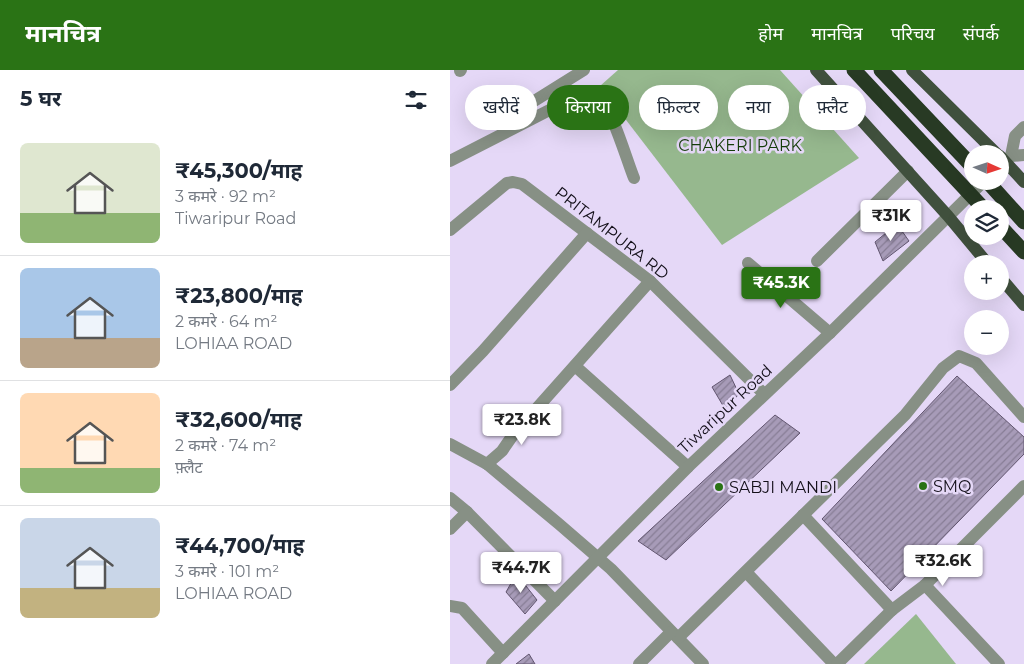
<!DOCTYPE html>
<html lang="hi">
<meta charset="utf-8">
<style>
:root{--surface:#fff;--page:#f2f2f3;--text:#1f2937;--muted:#747a83;--line:#e0e1e3;--accent:#2a7315}
body{margin:0;font-family:Montserrat,"Noto Sans Devanagari",sans-serif;background:var(--page);color:var(--text);height:100vh;display:flex;flex-direction:column;font-size:19px;white-space:nowrap}
*{box-sizing:border-box;margin:0}
p{font-size:16px;color:var(--muted)}
.icon{flex:none;width:28px;height:28px;fill:none;stroke:currentColor;stroke-width:2;stroke-linecap:round;stroke-linejoin:round}
.map{position:relative;flex:1;overflow:hidden}
.drawer{display:flex;flex-direction:column;background:var(--surface);width:450px}
.drawer>*{flex:none}
.guide{position:absolute;left:15px;top:15px;width:475px;height:45px;display:flex;gap:10px}
.needle{width:32px;rotate:93deg}
.tools{position:absolute;left:514px;top:75px;display:grid;gap:10px}
.tools a{display:grid;place-items:center;width:45px;height:45px;border-radius:50%;background:var(--surface);box-shadow:0 5px 20px #0002;font-size:25px}
.price{position:absolute;translate:-50% -42px;padding:0 11px;border-radius:5px;background:#fff;color:#222;font-size:16px;line-height:32px;filter:drop-shadow(0 1px 2px #0008)}
.price::after{content:'';position:absolute;left:50%;top:30px;width:15px;height:11px;margin-left:-8px;background:inherit;clip-path:polygon(0 0,100% 0,50% 100%)}
.price.current{background:var(--accent);color:#fff}
ul{padding:0;list-style:none}
li{display:flex;align-items:center;gap:15px;height:125px;padding:0 20px}
li+li{border-top:1px solid var(--line)}
li span{display:grid;place-items:center;flex:none;width:140px;height:100px;border-radius:8px;color:#555}
li>.icon{margin-inline-start:auto}
span .icon{width:60px;height:60px;fill:#fffc;stroke-width:1}
li b{font-size:21px}
h2{display:flex;justify-content:space-between;align-items:center;height:60px;padding:0 20px;font-size:21px}
.pill{padding:0 18px;border-radius:22px;background:var(--surface);box-shadow:0 5px 20px #0002;font-size:18px;line-height:45px}
.pill.current{background:var(--accent);color:#fff}
header{display:flex;align-items:center;gap:30px;box-sizing:border-box;height:70px;padding:0 25px;background:var(--accent);color:#fff}
header strong{font-size:24px}
nav{display:flex;gap:28px;margin-inline-start:auto;font-size:18px}
main{display:flex;flex:1;min-height:0}
.map>svg:first-child{display:block}
.park{fill:#96b88e}
.building{fill:url(#building-hatch);stroke:#625670}
.lines{fill:none;stroke-linecap:round;stroke-linejoin:round}
.minor{stroke:#879085;stroke-width:12}
.major{stroke:#40503d;stroke-width:12}
.highway{stroke:#283a24;stroke-width:15}
.poi-dot{fill:#2a7315;stroke:#e5d8f7;stroke-width:2}
.labels{text-anchor:middle;dominant-baseline:central;stroke-width:5;stroke-linejoin:round;paint-order:stroke}
.park-label{font-size:16px;fill:#153d0a;stroke:#e5d8f7}
.street-label{font-size:16px;fill:#130f19;stroke:#e5d8f7}
.poi-label{font-size:16px;fill:#130f19;stroke:#e5d8f7;text-anchor:start}
</style>
<header>
<strong>मानचित्र</strong>
<nav><a>होम</a><a>मानचित्र</a><a>परिचय</a><a>संपर्क</a></nav>
</header>
<main>
<section class="drawer">
<h2>5 घर<svg class="icon" aria-label="filters" viewBox="0 0 24 24"><path d="M4 7h16M4 17h16"/><circle cx="9" cy="7" r="2"/><circle cx="15" cy="17" r="2"/></svg></h2>
<ul>
<li><span style="background:linear-gradient(#dfe7d0 70%,#8fb573 0)"><svg class="icon" aria-label="home" viewBox="0 0 24 24"><path d="M3 11l9-7 9 7M6 9v11h12V9"/></svg></span><div><b>₹45,300/माह</b><p>3 कमरे · 92 m²</p><p>Tiwaripur Road</p></div></li>
<li><span style="background:linear-gradient(#a9c7e8 70%,#b9a48a 0)"><svg class="icon" aria-label="home" viewBox="0 0 24 24"><path d="M3 11l9-7 9 7M6 9v11h12V9"/></svg></span><div><b>₹23,800/माह</b><p>2 कमरे · 64 m²</p><p>LOHIAA ROAD</p></div></li>
<li><span style="background:linear-gradient(#ffd9b3 75%,#8fb573 0)"><svg class="icon" aria-label="home" viewBox="0 0 24 24"><path d="M3 11l9-7 9 7M6 9v11h12V9"/></svg></span><div><b>₹32,600/माह</b><p>2 कमरे · 74 m²</p><p>फ़्लैट</p></div></li>
<li><span style="background:linear-gradient(#c9d6e8 70%,#c2b280 0)"><svg class="icon" aria-label="home" viewBox="0 0 24 24"><path d="M3 11l9-7 9 7M6 9v11h12V9"/></svg></span><div><b>₹44,700/माह</b><p>3 कमरे · 101 m²</p><p>LOHIAA ROAD</p></div></li>
</ul>
</section>
<div class="map">
<svg width="574" height="594" viewBox="0 0 574 594">
<defs>
<pattern id="building-hatch" width="6" height="6" patternUnits="userSpaceOnUse" patternTransform="scale(1.25)"><rect width="6" height="6" fill="#a79bb8"/><path d="M-1 1l2-2M0 6l6-6M5 7l2-2" fill="none" stroke="#877d95"/></pattern>
</defs>
<rect width="100%" height="100%" fill="#e5d8f7"/>
<g class="park">
<polygon points="168,0 330,0 409,88 272,175 150,16"/>
<polygon points="466,544 506,594 414,594"/>
</g>
<g class="building">
<polygon points="447,154 459,171 433,191 425,172"/>
<polygon points="280,305 289,324 275,339 262,317"/>
<polygon points="507,306 574,367 574,384 441,521 372,449"/>
<polygon points="325,345 350,363 216,490 188,471"/>
<polygon points="68,501 76,516 87,530 75,544 56,522"/>
<polygon points="79,584 85,594 66,594"/>
</g>
<g class="lines">
<g class="minor">
<polyline points="10,1 11,0"/>
<polyline points="46,51 81,33 134,0"/>
<polyline points="561,86 565,66 574,57"/>
<path d="M0,91L121,29C133,28 141,26 152,33C162,39 178,94 184,108"/>
<polyline points="550,96 561,86 574,85"/>
<polyline points="0,160 57,113 63,112 72,114 200,211 314,324"/>
<polyline points="367,191 458,101"/>
<polyline points="298,193 380,263"/>
<polyline points="125,296 238,397"/>
<polyline points="0,315 33,281 137,163"/>
<polyline points="0,374 37,394 109,454 161,499 253,594"/>
<polyline points="37,394 52,381 63,365 200,211"/>
<polyline points="0,428 17,442 105,531"/>
<polyline points="353,445 442,540"/>
<polyline points="0,459 17,442"/>
<polyline points="296,502 384,594"/>
<polyline points="475,515 549,594"/>
<polyline points="0,536 12,538 53,583"/>
<polyline points="228,568 455,345 493,298 509,286 526,293 574,347"/>
<polyline points="42,594 238,397 380,263 534,111"/>
<polyline points="189,594 221,562"/>
<polyline points="387,594 442,540 475,515 574,416"/>
</g>
<g class="major">
<polyline points="366,0 498,146 538,194"/>
<polyline points="462,0 547,84"/>
<polyline points="550,86 574,112"/>
<polyline points="550,207 574,235"/>
</g>
<g class="highway">
<polyline points="404,0 534,139"/>
<polyline points="431,0 522,96"/>
<polyline points="537,111 574,152"/>
<polyline points="550,156 574,182"/>
</g>
</g>
<g class="poi-dot">
<circle cx="473" cy="416" r="5"/>
<circle cx="269" cy="417" r="5"/>
</g>
<g class="labels">
<g class="park-label">
<text x="290" y="75">CHAKERI PARK</text>
</g>
<g class="street-label">
<text transform="translate(162 163) rotate(38)">PRITAMPURA RD</text>
<text transform="translate(275 339) rotate(-43)">Tiwaripur Road</text>
</g>
<g class="poi-label">
<text x="483" y="416">SMQ</text>
<text x="279" y="417">SABJI MANDI</text>
</g>
</g>
</svg>
<div class="tools">
<a><svg class="needle" viewBox="-14 -14 28 28"><path d="M0-13l5 13h-10z" fill="#e53935"/><path d="M0 13l5-13h-10z" fill="#747a83"/></svg></a>
<a><svg class="icon" aria-label="layers" viewBox="0 0 24 24"><path d="M12 4l9 5-9 5-9-5zM3 14l9 5 9-5"/></svg></a>
<a>+</a>
<a>−</a>
</div>
<b class="price" style="left:441px;top:172px">₹31K</b>
<b class="price current" style="left:331px;top:239px">₹45.3K</b>
<b class="price" style="left:72px;top:376px">₹23.8K</b>
<b class="price" style="left:493px;top:517px">₹32.6K</b>
<b class="price" style="left:71px;top:524px">₹44.7K</b>
<div class="guide">
<a class="pill">खरीदें</a>
<a class="pill current">किराया</a>
<a class="pill">फ़िल्टर</a>
<a class="pill">नया</a>
<a class="pill">फ़्लैट</a>
</div>
</div>
</main>
